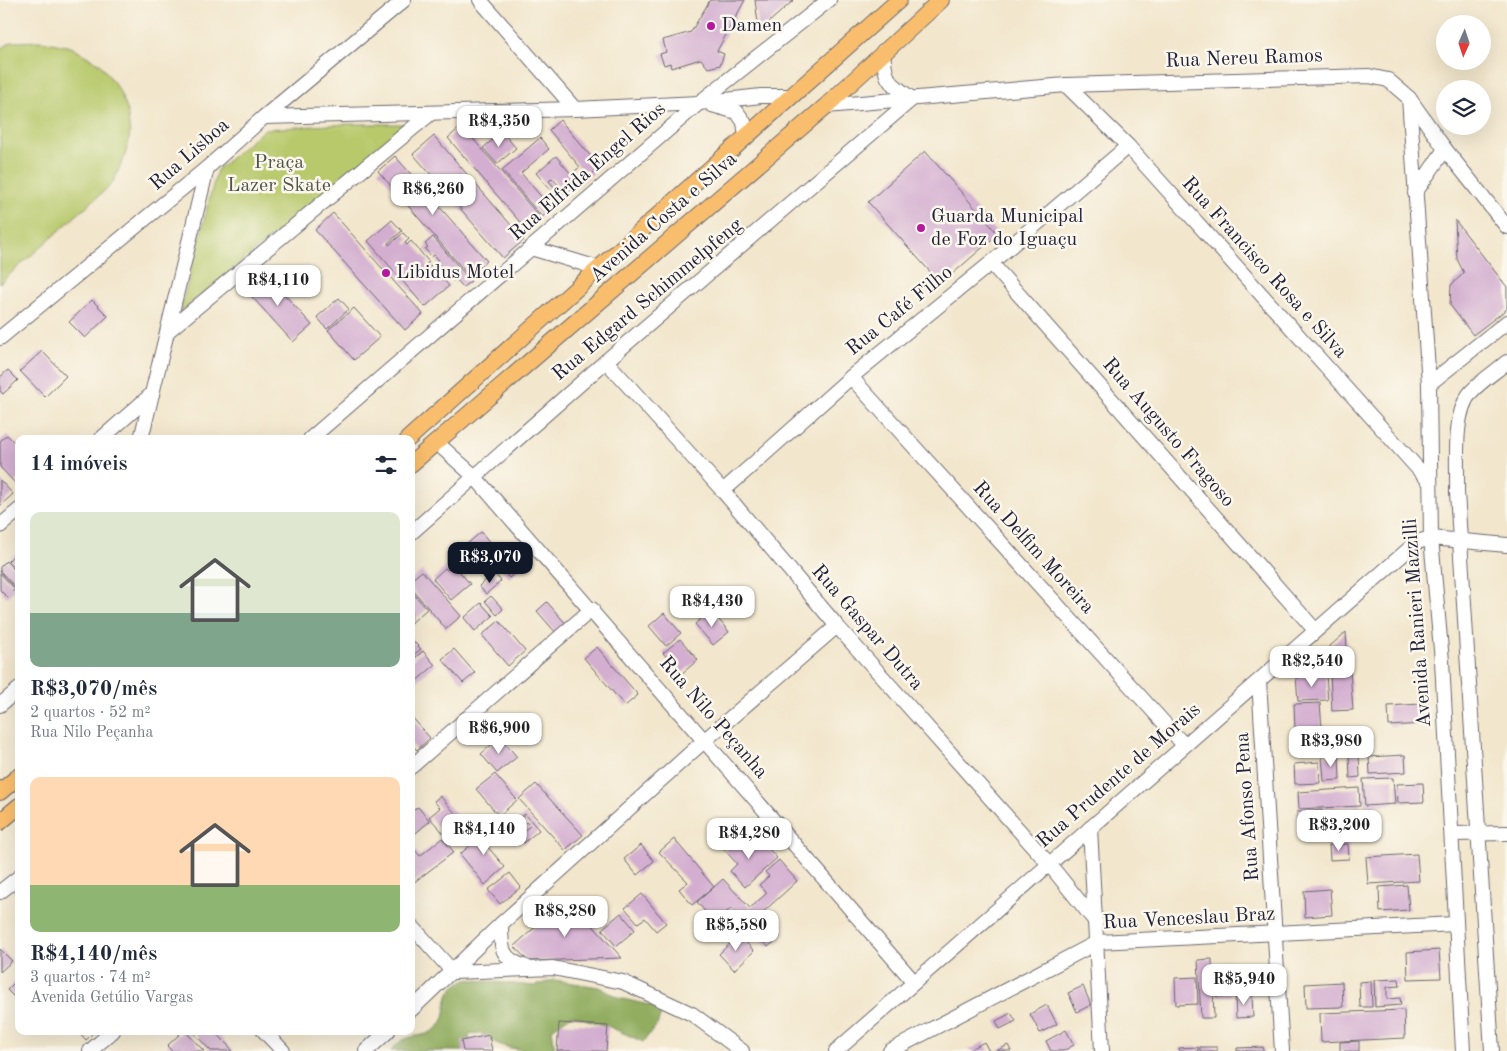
<!DOCTYPE html>
<html lang="pt">
<meta charset="utf-8">
<style>
:root{--surface:#fff;--page:#f6f6f7;--text:#1f2937;--muted:#747a83;--accent:#111827}
body{margin:0;font-family:"Old Standard TT",serif;background:var(--page);color:var(--text);height:100vh;display:flex;flex-direction:column;font-size:19px;white-space:nowrap}
*{box-sizing:border-box;margin:0}
p{font-size:16px;color:var(--muted)}
.icon{flex:none;width:28px;height:28px;fill:none;stroke:currentColor;stroke-width:2;stroke-linecap:round;stroke-linejoin:round}
.map{position:relative;flex:1;overflow:hidden}
.sheet{position:absolute;left:15px;top:435px;width:400px;height:600px;display:flex;flex-direction:column;background:var(--surface);border-radius:10px;box-shadow:0 5px 20px #0002}
.sheet>*{flex:none}
.needle{width:32px;rotate:183deg}
.fabs{position:absolute;left:1436px;top:15px;display:grid;gap:10px}
.fabs a{display:grid;place-items:center;width:55px;height:55px;border-radius:50%;background:var(--surface);box-shadow:0 5px 20px #0002;font-size:25px}
.price{position:absolute;translate:-50% -42px;padding:0 11px;border-radius:10px;background:#fff;color:#222;font-size:16px;line-height:32px;filter:drop-shadow(0 1px 2px #0008)}
.price::after{content:'';position:absolute;left:50%;top:30px;width:15px;height:11px;margin-left:-8px;background:inherit;clip-path:polygon(0 0,100% 0,50% 100%)}
.price.on{background:var(--accent);color:#fff}
ul{padding:0;list-style:none}
li{display:grid;align-content:center;gap:10px;height:265px;padding:0 15px}
li span{display:grid;place-items:center;height:155px;border-radius:10px;color:#555}
li>.icon{margin-inline-start:auto}
span .icon{width:90px;height:90px;fill:#fffc;stroke-width:1}
li b{font-size:21px}
h2{display:flex;justify-content:space-between;align-items:center;height:60px;padding:0 15px;font-size:21px}
.map>svg:first-child{display:block}
.green{fill:#b8c96c;stroke:#6d7654}
.forest{fill:#92ad60;stroke:#5a684e}
.building{fill:#d3aed0;fill-rule:evenodd}
.lines{fill:none;stroke-linecap:round;stroke-linejoin:round}
.minor-casing{stroke:#6b676e;stroke-width:16}
.major-casing{stroke:#6b676e;stroke-width:18}
.minor{stroke:#fff;stroke-width:14}
.major{stroke:#f9be6d;stroke-width:16}
.poi-dot{fill:#b5179e;stroke:#fbf7ec;stroke-width:2}
.labels{text-anchor:middle;dominant-baseline:central;stroke-width:5;stroke-linejoin:round;paint-order:stroke}
.poi-label{font-size:20px;fill:#22223b;stroke:#fbf7ec;text-anchor:start}
.street-label{font-size:20px;fill:#22223b;stroke:#fbf7ec}
.park-label{font-size:20px;fill:#4f544a;stroke:#fbf7ec}
</style>
<div class="map">
<svg width="1507" height="1051" viewBox="0 0 1507 1051">
<rect width="100%" height="100%" fill="#fbf7ec"/>
<filter id="ink" filterUnits="userSpaceOnUse"><feTurbulence type="fractalNoise" baseFrequency=".02" numOctaves="2"/><feDisplacementMap in="SourceGraphic" scale="10" xChannelSelector="R" yChannelSelector="G"/><feConvolveMatrix kernelMatrix="1 2 1 2 8 2 1 2 1" color-interpolation-filters="sRGB"/></filter>
<filter id="wash" filterUnits="userSpaceOnUse"><feTurbulence type="fractalNoise" baseFrequency=".0096" numOctaves="4" result="noise"/><feDisplacementMap in="SourceGraphic" scale="20" xChannelSelector="R" yChannelSelector="G"/><feGaussianBlur stdDeviation="1.12" result="paint"/><feColorMatrix in="noise" values="0 0 0 0 0 0 0 0 0 0 0 0 0 0 0 0 0 1.4 0 .05"/><feComposite in="paint" operator="in"/></filter>
<g filter="url(#wash)">
<rect width="100%" height="100%" fill="#f2e6cc"/>
<g class="green">
<polygon points="42,41 71,47 100,64 118,88 127,109 130,134 125,156 112,184 0,283 0,49 12,42"/>
<polygon points="347,124 409,124 180,312 217,170 265,129"/>
</g>
<path class="forest" d="M467,979L533,986L554,980L599,987L619,998L653,1006L661,1014L657,1025L643,1042L610,1027L572,1015L552,1029L555,1051C527,1051 501,1051 481,1033L470,1034L466,1051H391C407,1029 422,1042 438,1027C453,1012 436,992 467,979Z"/>
<g id="blocks">
<g class="building">
<polygon points="710,0 745,0 717,51 724,54 720,65 708,68 701,59 671,68 670,63 664,65 660,54 666,52 663,40 691,32"/>
<polygon points="755,0 794,0 759,31"/>
<path d="M560,120L600,167L542,217L502,170L540,138L549,149L521,173L544,200L552,192L536,173L556,156L571,174L580,167L549,130ZM552,178L560,187L557,190L549,181Z"/>
<polygon points="462,126 539,216 525,228 448,138"/>
<polygon points="502,132 516,148 497,164 483,148"/>
<polygon points="434,136 524,240 503,258 413,154"/>
<polygon points="925,151 998,234 941,284 868,202"/>
<polygon points="395,156 487,261 469,276 378,171"/>
<polygon points="333,213 423,314 405,330 315,230"/>
<polygon points="392,220 402,231 388,243 389,245 403,233 409,239 405,243 407,245 411,241 429,262 426,264 429,267 431,265 449,286 425,307 368,241"/>
<polygon points="1455,220 1507,287 1507,309 1473,335 1450,305 1451,285 1464,273 1457,259"/>
<polygon points="433,237 471,281 463,287 456,279 453,281 448,274 450,272 446,268 444,270 436,261 439,260 434,255 432,257 425,249 428,247 425,244"/>
<polygon points="264,272 312,325 293,342 245,289"/>
<polygon points="339,298 349,309 327,329 317,317"/>
<polygon points="92,300 108,316 85,338 69,322"/>
<polygon points="354,308 380,337 354,360 328,330"/>
<polygon points="42,351 66,376 45,397 20,371"/>
<polygon points="8,370 18,380 3,394 0,391 0,377"/>
<polygon points="7,435 19,447 19,479 15,483 0,467 0,441"/>
<polygon points="0,480 13,494 0,506"/>
<polygon points="481,532 498,552 477,569 460,550"/>
<polygon points="523,551 530,560 509,578 502,569"/>
<polygon points="16,553 19,556 19,573 8,561"/>
<polygon points="6,561 19,574 19,585 16,588 0,571 0,567"/>
<polygon points="454,565 470,584 451,600 433,579 445,568 447,570"/>
<polygon points="422,571 461,616 446,629 411,588 411,580"/>
<polygon points="0,573 15,589 7,597 0,590"/>
<polygon points="494,573 501,581 486,594 479,586"/>
<polygon points="411,591 427,609 411,623"/>
<polygon points="491,596 503,609 497,615 485,601"/>
<polygon points="547,602 567,625 556,633 537,611"/>
<polygon points="481,603 493,616 475,631 464,618"/>
<polygon points="711,610 729,632 713,645 695,624"/>
<polygon points="664,613 681,633 666,646 649,626"/>
<polygon points="499,621 525,651 508,666 482,635"/>
<polygon points="1346,632 1348,667 1331,668 1330,646"/>
<polygon points="411,639 421,649 411,657"/>
<polygon points="680,639 698,660 681,674 663,653"/>
<polygon points="597,647 638,695 625,706 584,658"/>
<polygon points="454,649 475,673 463,683 442,659"/>
<polygon points="423,651 435,665 414,683 411,680 411,661"/>
<polygon points="1350,671 1353,710 1332,711 1330,672"/>
<polygon points="1326,675 1328,700 1298,701 1296,677"/>
<polygon points="1320,703 1322,728 1295,730 1294,704"/>
<polygon points="1421,704 1423,724 1389,726 1388,706"/>
<polygon points="411,716 430,738 417,750 411,744"/>
<polygon points="500,737 517,757 497,773 481,754"/>
<polygon points="1349,754 1359,754 1360,777 1350,778"/>
<polygon points="1339,755 1340,780 1324,781 1322,756"/>
<polygon points="1405,755 1406,772 1370,774 1369,757"/>
<polygon points="1319,762 1320,783 1295,784 1294,764"/>
<polygon points="495,774 517,800 499,816 476,789"/>
<polygon points="1393,778 1395,804 1365,806 1363,779"/>
<polygon points="1423,783 1424,802 1398,803 1397,784"/>
<polygon points="536,784 583,835 565,850 519,799"/>
<polygon points="1359,788 1360,806 1299,809 1298,792"/>
<polygon points="440,796 463,822 446,836 429,817 440,808 434,801"/>
<polygon points="418,807 430,821 411,837 411,812"/>
<polygon points="1322,810 1324,832 1298,833 1297,812"/>
<path d="M525,814L539,830L524,843L510,826ZM526,822L530,826L522,832L519,828Z"/>
<polygon points="499,822 505,830 486,845 505,867 485,885 460,854"/>
<polygon points="739,835 753,850 762,841 777,858 745,887 730,871 737,864 724,849"/>
<polygon points="442,838 454,852 413,883 411,881 411,851 414,849 420,856"/>
<polygon points="674,839 714,887 692,905 679,889 688,882 659,852"/>
<polygon points="1348,844 1349,859 1330,860 1329,845"/>
<polygon points="641,845 654,861 637,875 624,859"/>
<polygon points="1417,854 1419,881 1368,884 1366,857"/>
<polygon points="779,860 797,881 760,915 780,937 768,947 731,908 715,923 697,902 723,879 750,908 767,893 759,885 769,876 765,872"/>
<polygon points="510,873 521,887 500,904 488,890"/>
<polygon points="1407,885 1409,910 1380,912 1379,887"/>
<polygon points="1330,889 1332,915 1305,917 1304,891"/>
<polygon points="642,894 666,923 656,931 645,918 638,923 625,908"/>
<polygon points="568,898 622,958 528,961 514,946"/>
<polygon points="621,913 635,930 616,946 602,929"/>
<polygon points="739,935 754,951 734,970 719,954"/>
<polygon points="0,949 12,961 0,972"/>
<polygon points="1439,950 1441,978 1408,979 1407,952"/>
<polygon points="1212,959 1214,1018 1201,1018 1198,960"/>
<polygon points="1262,974 1262,993 1235,994 1235,975"/>
<polygon points="1231,975 1232,996 1216,996 1215,976"/>
<polygon points="1197,977 1198,1004 1176,1005 1175,978"/>
<polygon points="19,978 19,1002 7,990"/>
<polygon points="1399,979 1400,986 1387,987 1387,999 1400,998 1401,1005 1375,1007 1374,980"/>
<polygon points="1371,981 1372,1007 1360,1007 1359,982"/>
<polygon points="1342,982 1343,1007 1306,1008 1305,984"/>
<polygon points="1083,986 1091,1005 1077,1012 1068,993"/>
<polygon points="1235,995 1252,995 1253,1017 1236,1018"/>
<polygon points="1047,1005 1057,1024 1040,1033 1030,1014"/>
<polygon points="1404,1010 1405,1038 1321,1042 1320,1013"/>
<polygon points="1011,1013 1016,1021 1000,1029 996,1021"/>
<polygon points="559,1023 608,1026 606,1051 557,1051"/>
<polygon points="1066,1030 1074,1045 1063,1051 1051,1051 1046,1041"/>
<polygon points="78,1031 95,1031 86,1040"/>
<polygon points="183,1031 185,1031 204,1051 172,1051 167,1046"/>
<polygon points="192,1031 215,1031 233,1051 211,1051"/>
<polygon points="489,1035 492,1051 463,1051 461,1041"/>
<polygon points="1359,1041 1359,1051 1340,1051 1340,1042"/>
<polygon points="984,1042 989,1051 968,1051"/>
<polygon points="1008,1045 1011,1051 996,1051"/>
<polygon points="1198,1047 1198,1051 1180,1051 1179,1048"/>
<rect x="1200" y="1047" width="17" height="4"/>
<polygon points="1263,1047 1264,1051 1237,1051 1237,1048"/>
</g>
</g>
</g>
<g filter="url(#ink)">
<use href="#blocks" fill-opacity="0" stroke="#6b676e" stroke-width="1"/>
<g class="lines">
<defs>
<g id="minor">
<polyline points="480,0 575,109"/>
<path d="M883,51C885,82 888,81 912,99"/>
<polyline points="1066,85 1128,146 1429,481"/>
<polyline points="1409,98 1429,384 1431,538 1442,661 1463,1051"/>
<polyline points="712,105 737,112 744,122 746,136"/>
<polyline points="826,106 1066,85 1369,76 1388,80 1409,98 1445,149 1507,227"/>
<polyline points="264,117 575,109 699,103 761,96 790,96"/>
<polyline points="1415,193 1445,149"/>
<polyline points="531,248 598,268"/>
<polyline points="991,263 1315,630"/>
<polyline points="169,330 431,113"/>
<polyline points="0,338 207,168 264,117 404,0"/>
<polyline points="606,361 723,491 837,626 1049,864 1096,922"/>
<polyline points="851,377 1184,745"/>
<polyline points="1429,384 1507,322"/>
<polyline points="101,439 152,394"/>
<polyline points="141,439 207,168"/>
<polyline points="310,439 699,103 829,0"/>
<polyline points="436,442 474,476 914,982"/>
<polyline points="723,491 851,377 991,263 1128,146"/>
<polyline points="0,526 19,510"/>
<polyline points="411,533 606,361 912,99"/>
<polyline points="1259,681 1282,1051"/>
<polyline points="0,705 19,689"/>
<polyline points="411,767 592,609"/>
<polyline points="1090,828 1102,1051"/>
<polyline points="1452,834 1507,833"/>
<polyline points="0,892 19,877"/>
<path d="M501,924C501,949 501,959 526,967"/>
<polyline points="411,925 453,972"/>
<polyline points="453,972 553,968 623,982 692,1014 742,1051"/>
<polyline points="411,1010 501,924 705,740 837,626"/>
<polyline points="264,1031 283,1051"/>
<polyline points="90,1051 113,1031"/>
<polyline points="366,1051 388,1031"/>
<polyline points="836,1051 1417,542 1431,538 1507,545"/>
<polyline points="890,1051 1098,942 1455,924"/>
<path d="M1492,1051L1457,492C1458,465 1452,414 1471,392C1481,381 1495,372 1507,362"/>
</g>
<g id="major">
<polyline points="408,439 899,0"/>
<polyline points="411,464 826,106 941,0"/>
<polyline points="0,792 19,776"/>
<polyline points="0,822 19,806"/>
</g>
</defs>
<use href="#minor" class="minor-casing"/>
<use href="#major" class="major-casing"/>
<use href="#minor" class="minor"/>
<use href="#major" class="major"/>
</g>
</g>
<g class="poi-dot">
<circle cx="711" cy="26" r="5"/>
<circle cx="921" cy="228" r="5"/>
<circle cx="386" cy="273" r="5"/>
</g>
<g class="labels">
<g class="poi-label">
<text x="721" y="26">Damen</text>
<text x="931" y="217">Guarda Municipal<tspan x="931" dy="23">de Foz do Iguaçu</tspan></text>
<text x="396" y="273">Libidus Motel</text>
</g>
<g class="street-label">
<text transform="translate(1244 59) rotate(-2)">Rua Nereu Ramos</text>
<text transform="translate(190 155) rotate(-41)">Rua Lisboa</text>
<text transform="translate(588 172) rotate(-41)">Rua Elfrida Engel Rios</text>
<text transform="translate(664 218) rotate(-41)">Avenida Costa e Silva</text>
<text transform="translate(1264 268) rotate(48)">Rua Francisco Rosa e Silva</text>
<text transform="translate(648 300) rotate(-40)">Rua Edgard Schimmelpfeng</text>
<text transform="translate(900 311) rotate(-39)">Rua Café Filho</text>
<text transform="translate(1168 433) rotate(49)">Rua Augusto Fragoso</text>
<text transform="translate(1033 548) rotate(48)">Rua Delfim Moreira</text>
<text transform="translate(1418 623) rotate(-94)">Avenida Ranieri Mazzilli</text>
<text transform="translate(867 628) rotate(49)">Rua Gaspar Dutra</text>
<text transform="translate(713 718) rotate(49)">Rua Nilo Peçanha</text>
<text transform="translate(1119 776) rotate(-41)">Rua Prudente de Morais</text>
<text transform="translate(1248 807) rotate(-94)">Rua Afonso Pena</text>
<text transform="translate(1189 919) rotate(-3)">Rua Venceslau Braz</text>
</g>
<g class="park-label">
<text x="279" y="163">Praça<tspan x="279" dy="23">Lazer Skate</tspan></text>
</g>
</g>
</svg>
<div class="fabs">
<a><svg class="needle" viewBox="-14 -14 28 28"><path d="M0-13l5 13h-10z" fill="#e53935"/><path d="M0 13l5-13h-10z" fill="#747a83"/></svg></a>
<a><svg class="icon" aria-label="layers" viewBox="0 0 24 24"><path d="M12 4l9 5-9 5-9-5zM3 14l9 5 9-5"/></svg></a>
</div>
<b class="price" style="left:499px;top:148px">R$4,350</b>
<b class="price" style="left:433px;top:216px">R$6,260</b>
<b class="price" style="left:278px;top:307px">R$4,110</b>
<b class="price on" style="left:490px;top:584px">R$3,070</b>
<b class="price" style="left:712px;top:628px">R$4,430</b>
<b class="price" style="left:1312px;top:688px">R$2,540</b>
<b class="price" style="left:499px;top:755px">R$6,900</b>
<b class="price" style="left:1331px;top:768px">R$3,980</b>
<b class="price" style="left:1339px;top:852px">R$3,200</b>
<b class="price" style="left:484px;top:856px">R$4,140</b>
<b class="price" style="left:749px;top:860px">R$4,280</b>
<b class="price" style="left:565px;top:938px">R$8,280</b>
<b class="price" style="left:736px;top:952px">R$5,580</b>
<b class="price" style="left:1244px;top:1006px">R$5,940</b>
<section class="sheet">
<h2>14 imóveis<svg class="icon" aria-label="filters" viewBox="0 0 24 24"><path d="M4 7h16M4 17h16"/><circle cx="9" cy="7" r="2"/><circle cx="15" cy="17" r="2"/></svg></h2>
<ul>
<li><span style="background:linear-gradient(#dfe7d0 65%,#7fa58c 0)"><svg class="icon" aria-label="home" viewBox="0 0 24 24"><path d="M3 11l9-7 9 7M6 9v11h12V9"/></svg></span><div><b>R$3,070/mês</b><p>2 quartos · 52 m²</p><p>Rua Nilo Peçanha</p></div></li>
<li><span style="background:linear-gradient(#ffd9b3 70%,#8fb573 0)"><svg class="icon" aria-label="home" viewBox="0 0 24 24"><path d="M3 11l9-7 9 7M6 9v11h12V9"/></svg></span><div><b>R$4,140/mês</b><p>3 quartos · 74 m²</p><p>Avenida Getúlio Vargas</p></div></li>
</ul>
</section>
</div>
